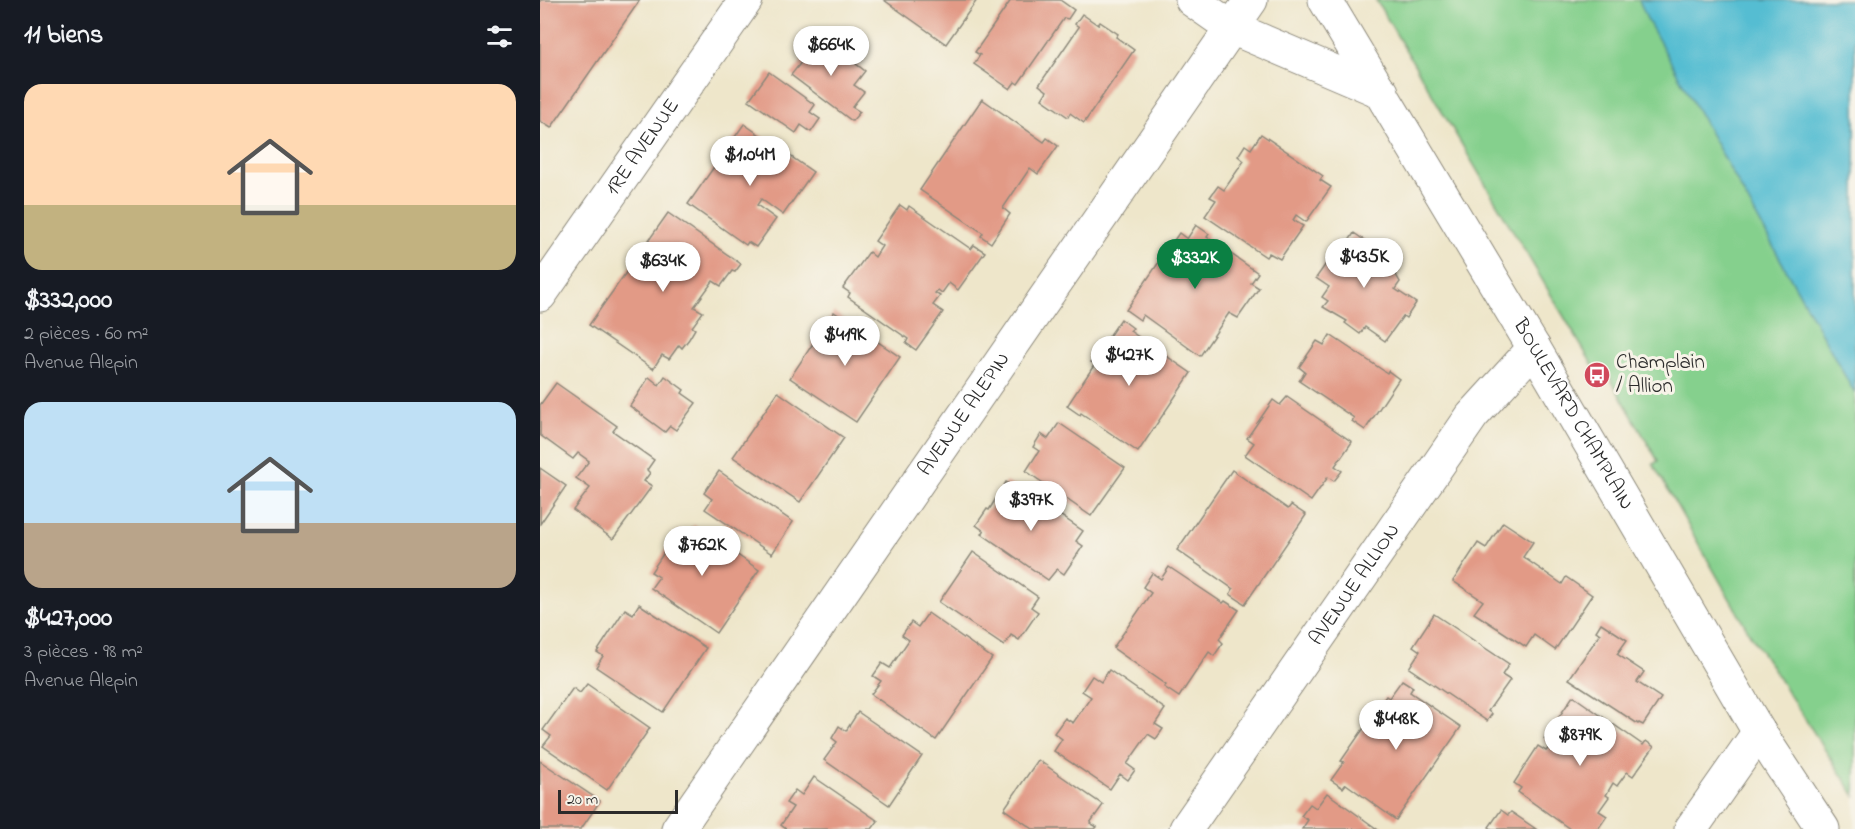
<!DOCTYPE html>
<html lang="fr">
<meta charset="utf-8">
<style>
:root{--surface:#171b24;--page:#20242c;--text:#f1f3f6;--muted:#9ea1a6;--accent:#0b8043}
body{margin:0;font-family:"Indie Flower",sans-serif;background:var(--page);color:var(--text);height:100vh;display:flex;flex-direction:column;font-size:22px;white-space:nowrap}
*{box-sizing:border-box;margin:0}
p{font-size:20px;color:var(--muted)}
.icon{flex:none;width:33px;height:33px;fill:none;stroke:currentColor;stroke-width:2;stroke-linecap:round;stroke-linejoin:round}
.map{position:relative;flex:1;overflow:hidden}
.side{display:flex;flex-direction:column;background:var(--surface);width:540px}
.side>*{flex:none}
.scale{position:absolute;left:18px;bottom:15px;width:120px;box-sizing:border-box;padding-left:6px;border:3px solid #2b2b2b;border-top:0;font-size:16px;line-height:21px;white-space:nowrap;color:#2b2b2b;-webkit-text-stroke:4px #f7f3e8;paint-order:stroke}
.price{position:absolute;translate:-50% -51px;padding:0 14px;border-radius:21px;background:#fff;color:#222;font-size:20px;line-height:39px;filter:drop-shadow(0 2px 3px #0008)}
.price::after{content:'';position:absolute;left:50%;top:36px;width:18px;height:14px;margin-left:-9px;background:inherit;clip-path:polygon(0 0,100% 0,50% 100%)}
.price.selected{background:var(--accent);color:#fff}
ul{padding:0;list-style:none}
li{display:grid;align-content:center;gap:12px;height:318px;padding:0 24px}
li span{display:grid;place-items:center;height:186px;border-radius:18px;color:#555}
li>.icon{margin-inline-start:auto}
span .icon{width:108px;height:108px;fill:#fffc;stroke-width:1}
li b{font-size:26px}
h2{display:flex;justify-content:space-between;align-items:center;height:72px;padding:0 24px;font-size:26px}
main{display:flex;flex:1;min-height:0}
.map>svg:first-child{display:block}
.green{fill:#85d08d;stroke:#587e5c;stroke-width:1.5}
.water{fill:#55bdd2;stroke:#40747e;stroke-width:1.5}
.building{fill:#e29a86}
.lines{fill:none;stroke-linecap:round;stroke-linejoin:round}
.minor-casing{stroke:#8c887a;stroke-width:35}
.secondary-casing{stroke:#8c887a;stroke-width:35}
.minor{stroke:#fff;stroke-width:33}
.secondary{stroke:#fff;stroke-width:33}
.labels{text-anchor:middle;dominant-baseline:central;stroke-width:6;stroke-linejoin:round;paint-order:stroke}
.street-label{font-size:21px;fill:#2b2b2b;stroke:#f7f3e8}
.poi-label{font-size:21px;fill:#2b2b2b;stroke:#f7f3e8;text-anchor:start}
</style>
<main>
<section class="side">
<h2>11 biens<svg class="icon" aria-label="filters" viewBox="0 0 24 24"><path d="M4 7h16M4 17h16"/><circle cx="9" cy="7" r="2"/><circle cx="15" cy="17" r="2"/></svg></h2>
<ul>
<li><span style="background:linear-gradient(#ffd9b3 65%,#c2b280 0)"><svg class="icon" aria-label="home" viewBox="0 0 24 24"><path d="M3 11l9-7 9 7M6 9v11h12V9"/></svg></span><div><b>$332,000</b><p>2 pièces · 60 m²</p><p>Avenue Alepin</p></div></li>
<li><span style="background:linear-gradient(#bfe0f5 65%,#b9a48a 0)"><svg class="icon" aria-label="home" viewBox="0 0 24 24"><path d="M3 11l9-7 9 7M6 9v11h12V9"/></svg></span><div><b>$427,000</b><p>3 pièces · 98 m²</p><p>Avenue Alepin</p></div></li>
</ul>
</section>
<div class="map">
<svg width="1315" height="829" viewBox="0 0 1315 829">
<rect width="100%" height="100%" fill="#f7f3e8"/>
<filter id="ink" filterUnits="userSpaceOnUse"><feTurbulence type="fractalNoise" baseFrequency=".0167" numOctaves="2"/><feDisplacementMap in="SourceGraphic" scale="12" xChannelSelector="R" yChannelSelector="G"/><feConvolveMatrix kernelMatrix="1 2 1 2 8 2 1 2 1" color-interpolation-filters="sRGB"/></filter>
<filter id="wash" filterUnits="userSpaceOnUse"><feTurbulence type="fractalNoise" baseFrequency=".008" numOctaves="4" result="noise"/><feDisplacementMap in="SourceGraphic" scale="24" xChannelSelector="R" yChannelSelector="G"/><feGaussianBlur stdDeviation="1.35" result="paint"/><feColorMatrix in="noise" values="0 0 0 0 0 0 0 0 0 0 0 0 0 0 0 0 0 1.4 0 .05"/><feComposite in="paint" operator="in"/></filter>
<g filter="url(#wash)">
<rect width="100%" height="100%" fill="#eee6ca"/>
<polygon class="green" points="836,0 1109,0 1315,389 1315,796 1210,634 1113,464 1118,461 1063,366 1055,369"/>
<polygon class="water" points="1099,0 1315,0 1315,394 1107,19"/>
<g id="blocks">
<g class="building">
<polygon points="0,0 100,0 11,128 0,121"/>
<polygon points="344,0 437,0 406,44"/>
<polygon points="471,0 520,0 534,10 528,19 524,18 478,84 475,82 470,89 434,64 440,55 435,52"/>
<polygon points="542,14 558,25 560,22 578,34 576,37 594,50 544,123 530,113 528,117 502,99 507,91 499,85 539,27 535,24"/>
<polygon points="281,37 325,71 314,85 324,92 312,107 320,112 312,121 251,75"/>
<polygon points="229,72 275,105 270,112 280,119 271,132 261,125 256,133 209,100"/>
<polygon points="442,99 504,142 507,138 518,146 498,174 490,168 463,208 470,214 451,243 441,236 443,233 380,190"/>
<polygon points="204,124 273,172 243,215 221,199 217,205 236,219 216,247 208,242 206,245 148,204"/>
<polygon points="721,134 783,176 780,180 791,187 766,222 756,215 753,220 763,226 740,259 729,253 726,257 665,216 676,200 670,197 678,186 684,190 704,161 698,156 705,145 711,149"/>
<polygon points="360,205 367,210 369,206 431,249 434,245 445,252 418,290 409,283 402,293 398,290 395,293 400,296 393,305 403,312 376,350 366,343 368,339 308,297 310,293 303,288 329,252 335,257 342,246 335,241"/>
<polygon points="128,213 201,264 195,272 192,271 181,286 173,281 154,307 163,312 152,327 155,329 149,339 142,348 139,345 129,359 122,355 113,369 49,325"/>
<polygon points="656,225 669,234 667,237 718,273 711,283 719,288 698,318 689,313 660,356 603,315 600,320 586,310 639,233 647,239"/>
<polygon points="814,233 841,252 835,260 856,275 860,282 855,289 876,303 866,318 863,316 845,341 825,327 820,334 805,323 807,321 783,307 788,301 782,297 789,287 776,278 800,244 805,247"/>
<polygon points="294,312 360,357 316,422 250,378"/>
<polygon points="581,319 593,328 590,331 651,373 598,452 541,413 540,415 527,406 555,364 551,362"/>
<polygon points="790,335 847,373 848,371 859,379 825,430 812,421 814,418 759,381 765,372 759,367 777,341 784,345"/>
<polygon points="125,376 144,390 142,393 156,403 136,430 130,426 125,432 90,406 109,377 119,385"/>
<polygon points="16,383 77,426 73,431 114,460 107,470 110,473 104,481 112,486 73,539 33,510 50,488 36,478 49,461 38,453 33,459 0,435 0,405"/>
<polygon points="238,392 304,438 260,502 193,457"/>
<polygon points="747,397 812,442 795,466 802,471 794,481 788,477 771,501 705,455 714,443 707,438 733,400 740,405"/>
<polygon points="519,423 585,468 551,516 486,471 499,451 493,447 501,434 508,439"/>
<polygon points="0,468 26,486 0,524"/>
<polygon points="692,470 748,509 751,505 766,515 705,604 690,594 693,589 637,550"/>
<polygon points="179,471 253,522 232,554 165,509 172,499 164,493"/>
<polygon points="466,482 475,487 476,485 543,531 536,541 543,546 524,574 517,569 508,580 442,534 444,531 436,525 447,509 449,510"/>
<polygon points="963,522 993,542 983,557 1022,584 1026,577 1052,595 1015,650 994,635 986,647 934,613 943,601 913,581 938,543 946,548"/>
<polygon points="154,525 219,570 176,633 111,588 119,577 111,572 139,530 147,536"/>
<polygon points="433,552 498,597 491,607 498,612 479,640 471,635 464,646 399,602"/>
<polygon points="629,567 683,603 685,601 699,610 679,639 683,643 674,656 669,652 639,697 624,687 626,685 573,648 611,593 603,587 612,573 621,579"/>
<polygon points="99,604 166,648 123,712 56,667 63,656 57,652 85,609 93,614"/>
<polygon points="388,613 452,658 396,740 331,694 341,681 333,676 342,663 350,668 369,640 362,635 371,622 378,627"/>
<polygon points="894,614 969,664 962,675 970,680 948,711 952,714 947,721 869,668 880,651 873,646"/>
<polygon points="1061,623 1087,640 1077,654 1104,672 1097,682 1121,698 1103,725 1099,723 1098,724 1029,679 1060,634 1056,631"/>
<polygon points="569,670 625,709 615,724 623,729 616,739 608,734 587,764 595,770 588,780 580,774 570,789 514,751 522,739 514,733 525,718 533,723 551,697 542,691 552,676 561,682"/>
<polygon points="862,680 873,687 870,692 921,727 856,820 806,784 803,788 791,780 804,762 801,761 846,696 849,698"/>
<polygon points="47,684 110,728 67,790 3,746 11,736 3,730 33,688 40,693"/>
<polygon points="1033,696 1103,745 1106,741 1114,747 1093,776 1087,772 1077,786 1073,783 1066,795 1069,797 1059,811 1067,816 1058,829 1030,829 978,792 981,788 974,783 998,746 1006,751 1009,748 1011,744 1004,739"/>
<polygon points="318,712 382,756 349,805 284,760 297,742 292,738 299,726 306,731"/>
<polygon points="498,760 563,805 550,823 557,827 555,829 493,829 464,809"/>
<polygon points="0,761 60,801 41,829 0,829"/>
<polygon points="274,777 338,821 332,829 246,829 241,825 253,807 246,803 255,790 262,795"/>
<polygon points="787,793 837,829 762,829 768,820 761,816 770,804 776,808"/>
<polygon points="961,810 968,815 971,812 996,829 952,829 949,827"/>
</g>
</g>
</g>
<g filter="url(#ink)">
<use href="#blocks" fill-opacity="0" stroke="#8c887a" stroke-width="1.5"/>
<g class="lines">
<defs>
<g id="minor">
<polyline points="652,0 692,28 842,92"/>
<path id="s1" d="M0,295L206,0"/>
<path id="s2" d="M138,829L711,0"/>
<path id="s3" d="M646,829L932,416L994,348"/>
<polyline points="1151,829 1219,732"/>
</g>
<g id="secondary">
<path id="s4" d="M785,0L994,348L1219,732L1283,829"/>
</g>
</defs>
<use href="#minor" class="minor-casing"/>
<use href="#secondary" class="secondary-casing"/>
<use href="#minor" class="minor"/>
<use href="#secondary" class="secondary"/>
</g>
</g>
<defs>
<symbol id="bus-disc" viewBox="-11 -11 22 22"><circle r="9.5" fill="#d1495b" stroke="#f7f3e8"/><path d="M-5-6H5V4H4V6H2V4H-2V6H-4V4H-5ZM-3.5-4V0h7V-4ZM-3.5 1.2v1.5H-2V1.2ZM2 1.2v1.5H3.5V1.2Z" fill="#fff"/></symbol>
</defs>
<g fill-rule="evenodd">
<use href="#bus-disc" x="1042" y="360" width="30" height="30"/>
</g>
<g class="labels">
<g class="street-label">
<text stroke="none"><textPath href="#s1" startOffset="180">1RE AVENUE</textPath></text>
<text stroke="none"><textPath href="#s2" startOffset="504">AVENUE ALEPIN</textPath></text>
<text stroke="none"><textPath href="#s4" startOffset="483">BOULEVARD CHAMPLAIN</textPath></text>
<text stroke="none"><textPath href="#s3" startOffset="297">AVENUE ALLION</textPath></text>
</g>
<g class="poi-label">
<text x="1076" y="363">Champlain<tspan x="1076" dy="24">/ Allion</tspan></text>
</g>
</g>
</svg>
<div class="scale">20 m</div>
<b class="price" style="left:291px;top:77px">$664K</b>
<b class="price" style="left:210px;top:187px">$1.04M</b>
<b class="price" style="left:824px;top:289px">$435K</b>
<b class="price selected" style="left:655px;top:290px">$332K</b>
<b class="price" style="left:123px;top:293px">$634K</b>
<b class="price" style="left:305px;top:367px">$419K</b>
<b class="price" style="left:589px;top:387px">$427K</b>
<b class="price" style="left:491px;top:532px">$397K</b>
<b class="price" style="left:162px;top:577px">$762K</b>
<b class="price" style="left:856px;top:751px">$448K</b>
<b class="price" style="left:1040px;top:767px">$879K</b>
</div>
</main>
